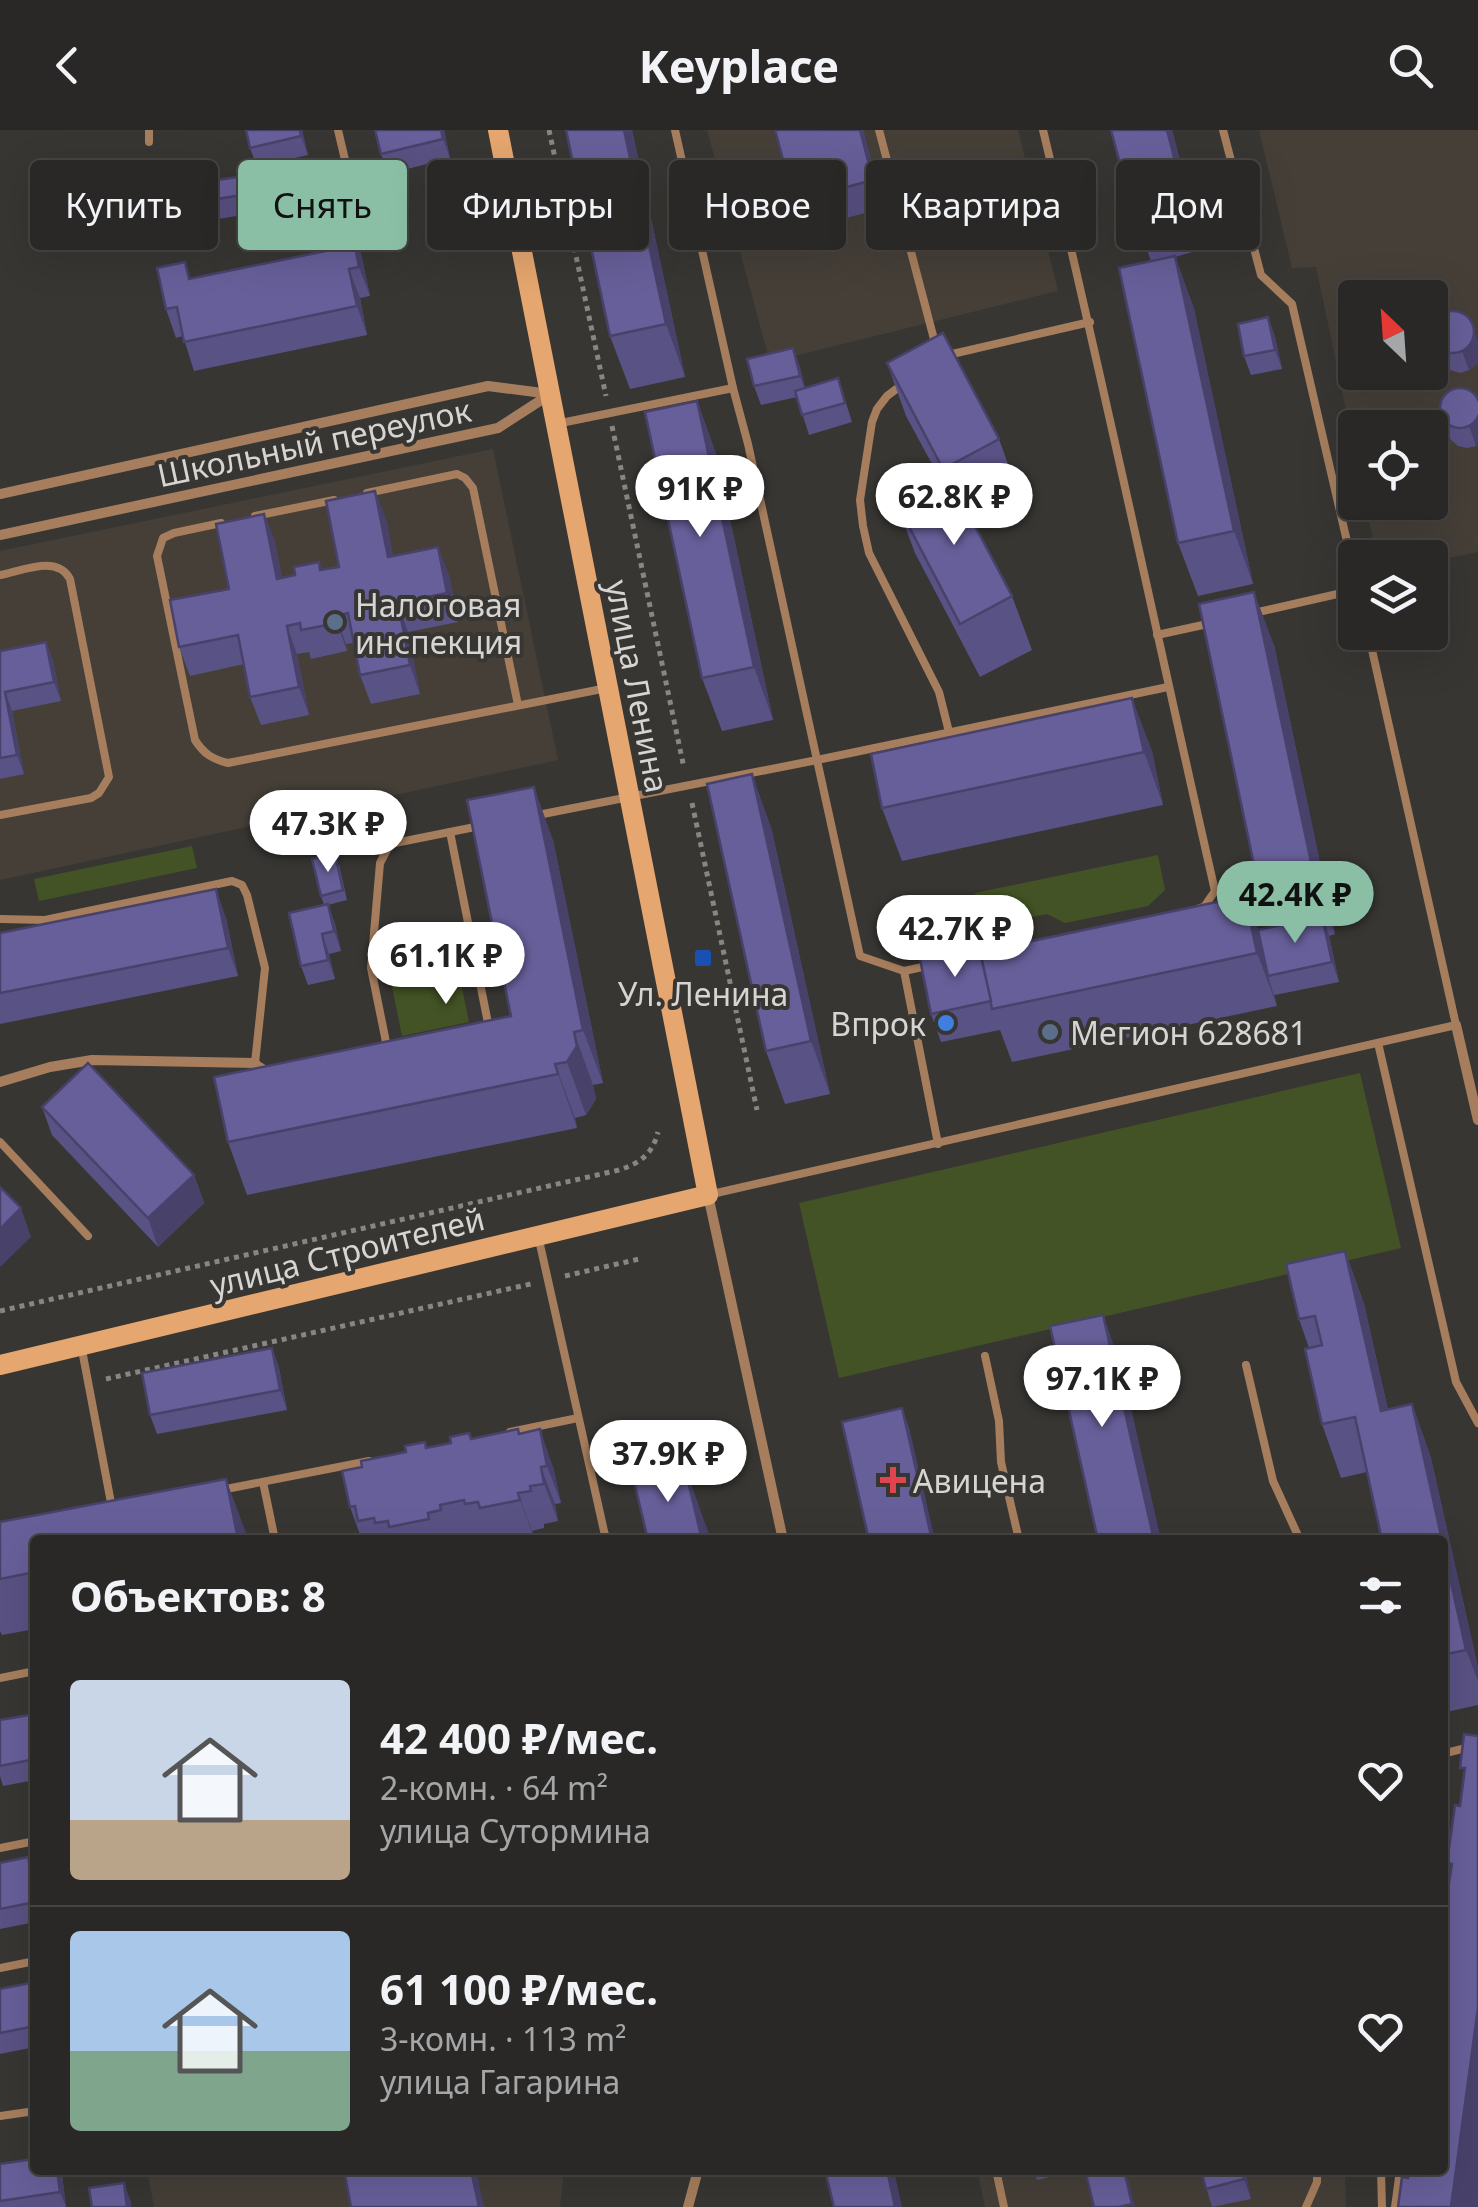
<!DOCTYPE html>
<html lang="ru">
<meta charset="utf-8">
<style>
:root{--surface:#292826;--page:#31302e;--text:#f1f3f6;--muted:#a5a6a7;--line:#454443;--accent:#8abfa5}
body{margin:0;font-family:"Noto Sans",sans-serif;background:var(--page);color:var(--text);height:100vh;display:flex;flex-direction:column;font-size:38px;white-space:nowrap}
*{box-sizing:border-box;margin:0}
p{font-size:32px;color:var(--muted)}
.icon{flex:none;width:55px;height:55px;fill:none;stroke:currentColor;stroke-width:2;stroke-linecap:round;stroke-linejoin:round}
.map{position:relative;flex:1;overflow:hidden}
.panel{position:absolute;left:30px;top:1405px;width:1418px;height:640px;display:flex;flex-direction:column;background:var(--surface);border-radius:10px;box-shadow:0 10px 40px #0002,0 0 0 2px var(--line)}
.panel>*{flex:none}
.guide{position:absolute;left:30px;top:30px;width:1420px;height:90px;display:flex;gap:20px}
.needle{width:65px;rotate:335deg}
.controls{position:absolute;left:1338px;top:150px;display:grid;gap:20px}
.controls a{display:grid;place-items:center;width:110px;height:110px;border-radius:10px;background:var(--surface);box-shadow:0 10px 40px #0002,0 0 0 2px var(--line);font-size:50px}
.price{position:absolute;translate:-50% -85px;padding:0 22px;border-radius:35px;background:#fff;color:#222;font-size:32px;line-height:65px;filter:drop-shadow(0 2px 5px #0008)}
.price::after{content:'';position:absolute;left:50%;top:60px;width:30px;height:22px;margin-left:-15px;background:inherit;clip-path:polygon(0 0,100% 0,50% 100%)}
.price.on{background:var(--accent);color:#111}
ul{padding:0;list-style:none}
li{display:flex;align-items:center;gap:30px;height:250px;padding:0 40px}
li+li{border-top:2px solid var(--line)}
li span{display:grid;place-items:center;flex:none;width:280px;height:200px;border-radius:10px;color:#555}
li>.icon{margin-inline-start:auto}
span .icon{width:120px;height:120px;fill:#fffc;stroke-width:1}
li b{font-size:42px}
h2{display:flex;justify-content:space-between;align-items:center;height:120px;padding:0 40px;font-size:42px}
.tag{padding:0 35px;border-radius:10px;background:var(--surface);box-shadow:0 10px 40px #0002,0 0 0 2px var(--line);font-size:35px;line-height:90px}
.tag.on{background:var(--accent);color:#111}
header{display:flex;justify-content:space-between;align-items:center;height:130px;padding:0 40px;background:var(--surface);font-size:45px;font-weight:700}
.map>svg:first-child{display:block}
.built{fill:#453f38;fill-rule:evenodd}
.green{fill:#435325}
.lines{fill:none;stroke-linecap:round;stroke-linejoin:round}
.path{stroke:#878684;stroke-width:5;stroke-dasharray:5 5;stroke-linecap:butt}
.lane{stroke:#a67e5d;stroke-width:8}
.street{stroke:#a67e5d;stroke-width:10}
.secondary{stroke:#e5a66f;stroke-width:20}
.wall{fill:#595284}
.shaded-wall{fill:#48426b}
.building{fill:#675f99;stroke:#48426b;stroke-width:2.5}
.service-dot{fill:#5c6f8a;stroke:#373633;stroke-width:4}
.transit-dot{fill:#1a4fb4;stroke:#373633;stroke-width:4}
.shop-dot{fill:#3f7fe0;stroke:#373633;stroke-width:4}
.health-dot{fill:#e0444e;stroke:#373633;stroke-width:4}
.labels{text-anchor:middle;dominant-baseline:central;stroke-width:8;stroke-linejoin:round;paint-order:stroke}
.street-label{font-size:32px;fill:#d6d5d3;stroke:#373633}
.poi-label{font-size:32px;fill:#d6d5d3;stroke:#373633;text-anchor:start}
</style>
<header><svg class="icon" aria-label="back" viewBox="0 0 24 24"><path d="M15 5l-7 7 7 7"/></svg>Keyplace<svg class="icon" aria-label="search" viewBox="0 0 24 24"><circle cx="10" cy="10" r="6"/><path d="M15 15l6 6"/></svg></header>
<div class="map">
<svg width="1478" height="2077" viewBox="0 0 1478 2077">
<rect width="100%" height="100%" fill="#373633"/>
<g class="built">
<polygon points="707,0 1018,0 1058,161 770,232"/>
<path d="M1259,0H1478V422L1430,432V428L1377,427L1365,373L1430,372V298H1355V323L1316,137L1292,138ZM1355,168H1430V242H1355Z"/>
<polygon points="493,319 558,630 0,750 0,421"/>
<polygon points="147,2040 564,2040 560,2077 154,2077"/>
<polygon points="977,2040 1345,2040 1346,2077 985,2077"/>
</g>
<g class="green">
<polygon points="192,716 197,738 39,771 34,749"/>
<polygon points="1158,725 1165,760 1148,776 1065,793 1047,784 982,797 975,763"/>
<polygon points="455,823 469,892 402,906 388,837"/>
<polygon points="1360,943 1401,1118 839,1248 799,1073"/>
</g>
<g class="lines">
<g class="path">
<polyline points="549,0 606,266"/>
<polyline points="612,296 684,638"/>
<polyline points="692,673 757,980"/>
<polyline points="565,1146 639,1129"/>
<path d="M0,1181L619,1040C640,1033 652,1025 658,1002"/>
<polyline points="106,1249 535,1153"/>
</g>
<g class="lane">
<polyline points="149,0 149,12"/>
<polyline points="338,0 346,34"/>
<polyline points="879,0 935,213"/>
<path d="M1043,0C1104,253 1157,507 1215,761L1204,777L1200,778"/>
<polyline points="1223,0 1261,145 1292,174 1355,446"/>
<polyline points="948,225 1090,192"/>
<polyline points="903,254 887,266 877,279 872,292 860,370 863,396 869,423 939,562 949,602"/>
<polyline points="556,294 733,258"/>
<polyline points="367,363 457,344 465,348 473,358 518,575"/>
<polyline points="255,386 334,370"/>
<path d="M221,393L174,403L163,408L157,426L195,610C204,624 212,629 228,633L607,558"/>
<path d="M0,445C22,441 57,424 70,449L109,647L99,663L91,668L0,685"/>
<polyline points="1254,483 1355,460"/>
<polyline points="1157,505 1212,493"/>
<polyline points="538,685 817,630 748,314 733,258 675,0"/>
<polyline points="480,696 450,702 489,898"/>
<polyline points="0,789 45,790 232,751 242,755 247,765 265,838 255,933 269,942"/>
<polyline points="927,836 904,841 938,1014"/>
<polyline points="904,841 860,826 817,630 1168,557"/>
<polyline points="1378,913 1456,1252 1478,1293"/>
<polyline points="387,917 371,838 380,733 388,718 395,713 450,702"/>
<polyline points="0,1012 88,1106"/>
<polyline points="712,1064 1456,895 1368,502"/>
<polyline points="539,1110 606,1410"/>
<polyline points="82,1220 112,1378"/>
<polyline points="985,1226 999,1291 1001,1332 1019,1410"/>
<polyline points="1246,1235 1273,1351 1300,1410"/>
<polyline points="510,1302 578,1288"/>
<polyline points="263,1352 275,1410"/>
<polyline points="221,1360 369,1331"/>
<polyline points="589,1410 606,1406"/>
<polyline points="0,1548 35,1541"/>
<polyline points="1442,1624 1478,1615"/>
<polyline points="0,1718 35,1711"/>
<polyline points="0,1838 35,1831"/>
<polyline points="0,1986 35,1981"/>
<polyline points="996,2040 1004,2077"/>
<polyline points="1381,2040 1382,2077"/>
<polyline points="1306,2077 1317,2052 1317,2040"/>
<polyline points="1395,2077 1400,2040"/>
</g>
<g class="street">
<polyline points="0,364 488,256 550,264"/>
<polyline points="0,405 498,298 549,265"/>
<polyline points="1456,895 1478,990"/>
<polyline points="0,952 50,937 92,930 255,933"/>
<polyline points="708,1065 783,1410"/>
<polyline points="688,2077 698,2040"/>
</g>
<polyline class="secondary" points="0,1235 708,1065 498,0"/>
</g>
<g class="wall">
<polygon points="302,0 308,25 257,37 250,18"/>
<polygon points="375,0 444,0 450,28 388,44 381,24"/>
<polygon points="632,0 685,247 630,259 610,206"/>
<polygon points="775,0 863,0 884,78 804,99 794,71"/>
<polygon points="1172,0 1203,119 1175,127 1194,179 1253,454 1198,466 1178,413 1151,131 1132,79"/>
<polygon points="251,45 258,64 261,82 200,92 193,73"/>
<polygon points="322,73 328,101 351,96 361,124 370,166 360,168 367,205 194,241 183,206 176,208 166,179 191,149 326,121 323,103 303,107 300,97"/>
<polygon points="1268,187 1275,207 1282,239 1251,245 1244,226"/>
<polygon points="1432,207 1478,211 1478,231 1476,235 1469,240 1460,243 1450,240 1443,234"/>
<polygon points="793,218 800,238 805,258 838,248 852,292 809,305 797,267 761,275 754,256"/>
<polygon points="887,233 999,309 1018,362 971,387 1012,466 1032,520 980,547 915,423 895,370 939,347 906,286"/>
<polygon points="1461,257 1476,316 1467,318 1458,316 1451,310 1440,282"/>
<polygon points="697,271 716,324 773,590 722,601 702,548"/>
<polygon points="264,384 275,412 282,448 339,437 386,389 393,426 449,445 458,492 408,502 420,564 371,574 360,545 354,513 346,514 347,521 311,529 309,522 297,524 309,585 261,595 250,567 244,534 190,546 179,517 229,459"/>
<polygon points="46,512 53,531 61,571 12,581 24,644 0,649 0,519 0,521"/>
<polygon points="1274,515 1335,804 1329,806 1339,852 1275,865 1274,864 1277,876 1012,932 1000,900 941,912 931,884 985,821 1245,766 1258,800 1272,797 1260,763"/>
<polygon points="1152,621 1163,675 902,731 882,678 871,624"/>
<polygon points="771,697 830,964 785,974 766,921"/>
<polygon points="553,710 603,953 593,955 596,969 586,985 575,988 577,998 247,1065 228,1012 511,886"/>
<polygon points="339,734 347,770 328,775 335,794 341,821 329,824 335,849 308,855 301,836 324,775 321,766"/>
<polygon points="226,788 238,846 0,894 0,803"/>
<polygon points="42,977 194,1045 204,1073 158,1117 52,1005"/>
<polygon points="1345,1121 1364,1174 1388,1280 1412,1274 1431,1328 1478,1538 1478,1575 1442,1583 1442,1410 1367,1342 1341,1348 1322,1294 1309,1218 1299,1189"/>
<polygon points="272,1218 279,1238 287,1280 157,1304 150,1285"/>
<polygon points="519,1304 553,1337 561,1373 555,1374 558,1391 544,1394 544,1398 532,1401 534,1408 522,1410 478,1410 477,1407 464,1410 362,1410 350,1377 362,1337 427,1318 472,1309"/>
<polygon points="0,1392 246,1403 247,1410 35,1410 35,1499 2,1505 0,1501"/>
<polygon points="35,1584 35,1650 3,1656 0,1646 0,1590"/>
<polygon points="0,1733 35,1745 35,1792 0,1799"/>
<polygon points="35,1852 35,1917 0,1924 0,1859"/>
<polygon points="0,2034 62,2045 66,2077 0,2077"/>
<polygon points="1034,2040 1078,2040 1037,2050"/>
<polygon points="1201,2040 1245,2040 1251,2069 1212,2077"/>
</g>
<g class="shaded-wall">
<polygon points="300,0 302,0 308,25 301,6"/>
<polygon points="441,0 444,0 450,28 443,9"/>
<polygon points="624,0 632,0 685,247 666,194"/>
<polygon points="860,0 863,0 884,78 873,50"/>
<polygon points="1167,0 1172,0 1203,119 1184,66"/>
<polygon points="251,45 258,64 261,82 254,63"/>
<polygon points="351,96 361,124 370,166 359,137"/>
<polygon points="1175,126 1194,179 1253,454 1234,401"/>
<polygon points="349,139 360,168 367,205 357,176"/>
<polygon points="1268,187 1275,207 1282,239 1275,220"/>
<polygon points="1473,198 1478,211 1478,231 1476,235 1469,240 1462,221"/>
<polygon points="793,218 800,238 807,265 800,246"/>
<polygon points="697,271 716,324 773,590 754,537"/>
<polygon points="1478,288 1478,314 1476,316 1469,296"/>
<polygon points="375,361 386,389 399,455 388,427"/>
<polygon points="264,384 275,412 288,478 277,449"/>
<polygon points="438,417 449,445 458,492 447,463"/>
<polygon points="1254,462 1274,515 1335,804 1315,751"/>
<polygon points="398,473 408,502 420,564 410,535"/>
<polygon points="336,486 346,514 347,521 337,493"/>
<polygon points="287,496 297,524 309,585 299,557"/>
<polygon points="46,512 53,531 61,571 54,552"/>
<polygon points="5,562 12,581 24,644 17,625"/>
<polygon points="1132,568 1152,621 1163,675 1144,622"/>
<polygon points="752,644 771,697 830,964 811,911"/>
<polygon points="534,657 553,710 603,953 583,900"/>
<polygon points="216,759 226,788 238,846 228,818"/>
<polygon points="1245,766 1265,819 1268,846 1277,876 1257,823"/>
<polygon points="328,774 335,794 341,821 334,801"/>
<polygon points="1322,786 1329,805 1339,852 1332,832"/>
<polygon points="322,804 329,824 335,849 328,830"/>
<polygon points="574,902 593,955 596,969 586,985 567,932"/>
<polygon points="555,934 575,988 577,998 558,944"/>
<polygon points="194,1045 204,1073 158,1117 148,1088"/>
<polygon points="21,1078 31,1107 0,1137 0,1099"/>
<polygon points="1345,1121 1364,1174 1400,1335 1381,1281"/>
<polygon points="1103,1185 1122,1238 1161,1410 1154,1410"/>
<polygon points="272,1218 279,1238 287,1280 280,1260"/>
<polygon points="1412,1274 1431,1328 1478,1538 1478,1551 1466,1520"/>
<polygon points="902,1278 909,1297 935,1410 932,1410"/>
<polygon points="540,1299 553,1337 561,1373 547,1336"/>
<polygon points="684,1334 711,1410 702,1410"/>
<polygon points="541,1337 555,1374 558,1391 544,1354"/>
<polygon points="226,1349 246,1403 247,1410 239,1410 237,1404"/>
<polygon points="518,1363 532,1401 534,1408 520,1370"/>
<polygon points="1478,1878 1478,2077 1451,2077"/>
<polygon points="57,2040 60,2040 62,2045 66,2077 60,2062"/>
<polygon points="471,2040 476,2040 484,2077 479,2077"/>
<polygon points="887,2040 894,2040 902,2077 895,2077"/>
<polygon points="1124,2040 1126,2040 1135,2077 1133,2077"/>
<polygon points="1242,2040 1245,2040 1251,2069 1244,2049"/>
<polygon points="124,2053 131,2072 131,2077 127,2077"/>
</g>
<g class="building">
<polygon points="246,0 300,0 301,6 250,18"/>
<polygon points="375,0 441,0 443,9 381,24"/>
<polygon points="566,0 624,0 666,194 610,206"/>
<polygon points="775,0 860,0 873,50 794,71"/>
<polygon points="1111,0 1167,0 1184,66 1132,79"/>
<polygon points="251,45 254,63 193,73 191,54"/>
<polygon points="319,63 325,92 300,97 294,68"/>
<polygon points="351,96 359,137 349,139 357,176 184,212 177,177 166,179 157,138 185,132 189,149 326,121 322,102"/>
<polygon points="1175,126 1234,401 1178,413 1119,138"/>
<circle cx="1453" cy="202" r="21"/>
<polygon points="1268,187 1275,220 1244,226 1238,194"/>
<polygon points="943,203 999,309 943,339 887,233"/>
<polygon points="793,218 800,246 754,256 747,229"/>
<polygon points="838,248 845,273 802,285 795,261"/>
<circle cx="1460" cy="278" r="20"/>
<polygon points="697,271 754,537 702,548 645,282"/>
<polygon points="947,343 1012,466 960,494 895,370"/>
<polygon points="375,361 388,427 438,417 447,463 398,473 410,535 360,545 348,483 336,486 337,493 301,500 300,493 287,496 299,557 250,567 238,505 179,517 170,470 229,459 216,394 264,384 277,449 295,445 294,437 319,432 320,440 339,437 326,371"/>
<polygon points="1254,462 1315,751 1260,763 1199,474"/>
<polygon points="46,512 54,552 5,562 17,625 0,628 0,521"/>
<polygon points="1132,568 1144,622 882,678 871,624"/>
<polygon points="752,644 811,911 766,921 707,654"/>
<polygon points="534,657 583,900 574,902 577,916 567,932 555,934 558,944 228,1012 214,947 511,886 467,670"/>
<polygon points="335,724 343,760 321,766 312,729"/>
<polygon points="216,759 228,818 0,863 0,803"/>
<polygon points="1245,766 1257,823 992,879 980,822"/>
<polygon points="328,774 334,801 322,804 328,830 301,836 289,783"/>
<polygon points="1322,786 1332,832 1268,846 1258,800"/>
<polygon points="983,816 984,821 980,822 991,871 931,884 920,829"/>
<polygon points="88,933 194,1045 148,1088 42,977"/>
<polygon points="0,1057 21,1078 0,1099"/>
<polygon points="1345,1121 1381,1281 1412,1274 1442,1410 1382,1410 1355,1287 1322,1294 1305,1219 1322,1215 1315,1186 1299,1189 1286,1134"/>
<polygon points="1103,1185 1154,1410 1098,1410 1050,1196"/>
<polygon points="272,1218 280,1260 150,1285 142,1243"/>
<polygon points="902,1278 932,1410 869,1410 842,1292"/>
<polygon points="518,1299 519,1304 540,1299 547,1336 541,1337 544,1354 530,1356 531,1361 518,1363 520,1370 480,1378 478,1372 465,1374 464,1370 440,1375 441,1380 428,1383 429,1389 389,1397 388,1391 375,1393 374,1388 358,1391 355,1376 350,1377 342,1341 362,1337 361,1331 406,1322 405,1316 425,1312 426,1318 451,1313 450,1307 469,1303 471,1309"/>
<polygon points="684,1334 702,1410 648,1410 633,1347"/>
<polygon points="226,1349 237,1404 203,1410 35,1410 35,1442 0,1449 0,1392"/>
<polygon points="552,1406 553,1410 532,1410"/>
<polygon points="1442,1412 1466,1520 1442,1525"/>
<polygon points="35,1584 35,1629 0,1636 0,1590"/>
<polygon points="1464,1604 1478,1606 1478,1878 1451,2077 1398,2077 1402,2047 1408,2048 1410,2040 1442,2040 1442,1771 1446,1772 1452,1734 1447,1733 1455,1675 1460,1676 1465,1638 1460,1638"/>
<polygon points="28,1727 35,1762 35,1772 0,1779 0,1733"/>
<polygon points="35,1852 35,1896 0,1903 0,1859"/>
<polygon points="35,2029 35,2040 57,2040 60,2062 0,2071 0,2034"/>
<polygon points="344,2040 471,2040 479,2077 351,2077"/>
<polygon points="825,2040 887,2040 895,2077 834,2077"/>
<polygon points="1085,2040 1124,2040 1132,2074 1118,2077 1094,2077"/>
<polygon points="1201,2040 1242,2040 1244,2049 1206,2059"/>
<polygon points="124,2053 127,2077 92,2077 89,2058"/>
</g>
<g class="service-dot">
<circle cx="335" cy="492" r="10"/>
<circle cx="1050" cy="902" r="10"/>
</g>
<rect class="transit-dot" x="693" y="818" width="20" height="20" rx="5"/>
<circle class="shop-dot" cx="946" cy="893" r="10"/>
<path class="health-dot" d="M888 1335h10v10h10v10h-10v10h-10v-10h-10v-10h10z"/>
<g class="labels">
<g class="street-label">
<text transform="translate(314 312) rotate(-12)">Школьный переулок</text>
<text transform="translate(638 556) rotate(79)">улица Ленина</text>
<text transform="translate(347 1121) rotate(-14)">улица Строителей</text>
</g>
<g class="poi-label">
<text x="355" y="474">Налоговая<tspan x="355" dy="37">инспекция</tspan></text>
<text x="703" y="863" text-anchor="middle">Ул. Ленина</text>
<text x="926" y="893" text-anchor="end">Впрок</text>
<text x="1070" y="902">Мегион 628681</text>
<text x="913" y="1350">Авицена</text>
</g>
</g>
</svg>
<div class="controls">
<a><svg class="needle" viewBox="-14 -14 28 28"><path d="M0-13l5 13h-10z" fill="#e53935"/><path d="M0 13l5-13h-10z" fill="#a5a6a7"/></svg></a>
<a><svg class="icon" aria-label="locate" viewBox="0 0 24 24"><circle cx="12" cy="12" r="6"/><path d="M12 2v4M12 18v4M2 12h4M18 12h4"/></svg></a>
<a><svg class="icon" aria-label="layers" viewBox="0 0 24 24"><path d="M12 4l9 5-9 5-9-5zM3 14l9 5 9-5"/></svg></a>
</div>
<b class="price" style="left:700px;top:410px">91K ₽</b>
<b class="price" style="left:954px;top:418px">62.8K ₽</b>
<b class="price" style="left:328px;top:745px">47.3K ₽</b>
<b class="price on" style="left:1295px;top:816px">42.4K ₽</b>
<b class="price" style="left:955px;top:850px">42.7K ₽</b>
<b class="price" style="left:446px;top:877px">61.1K ₽</b>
<b class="price" style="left:1102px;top:1300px">97.1K ₽</b>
<b class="price" style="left:668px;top:1375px">37.9K ₽</b>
<div class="guide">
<a class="tag">Купить</a>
<a class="tag on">Снять</a>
<a class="tag">Фильтры</a>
<a class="tag">Новое</a>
<a class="tag">Квартира</a>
<a class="tag">Дом</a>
</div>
<section class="panel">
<h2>Объектов: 8<svg class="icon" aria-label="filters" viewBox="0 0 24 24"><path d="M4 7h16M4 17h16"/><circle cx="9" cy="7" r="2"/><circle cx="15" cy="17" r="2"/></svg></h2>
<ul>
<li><span style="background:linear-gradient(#c9d6e8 70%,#b9a48a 0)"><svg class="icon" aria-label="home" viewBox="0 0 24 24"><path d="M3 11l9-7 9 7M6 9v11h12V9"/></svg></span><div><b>42 400 ₽/мес.</b><p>2-комн. · 64 m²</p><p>улица Сутормина</p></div><svg class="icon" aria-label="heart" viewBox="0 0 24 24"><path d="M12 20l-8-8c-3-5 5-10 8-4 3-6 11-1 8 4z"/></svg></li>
<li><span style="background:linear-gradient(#a9c7e8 60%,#7fa58c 0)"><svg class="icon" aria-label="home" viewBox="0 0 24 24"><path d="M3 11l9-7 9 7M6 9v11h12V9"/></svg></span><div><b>61 100 ₽/мес.</b><p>3-комн. · 113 m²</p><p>улица Гагарина</p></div><svg class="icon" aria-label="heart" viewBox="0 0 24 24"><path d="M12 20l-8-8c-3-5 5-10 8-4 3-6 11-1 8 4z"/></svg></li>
</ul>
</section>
</div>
